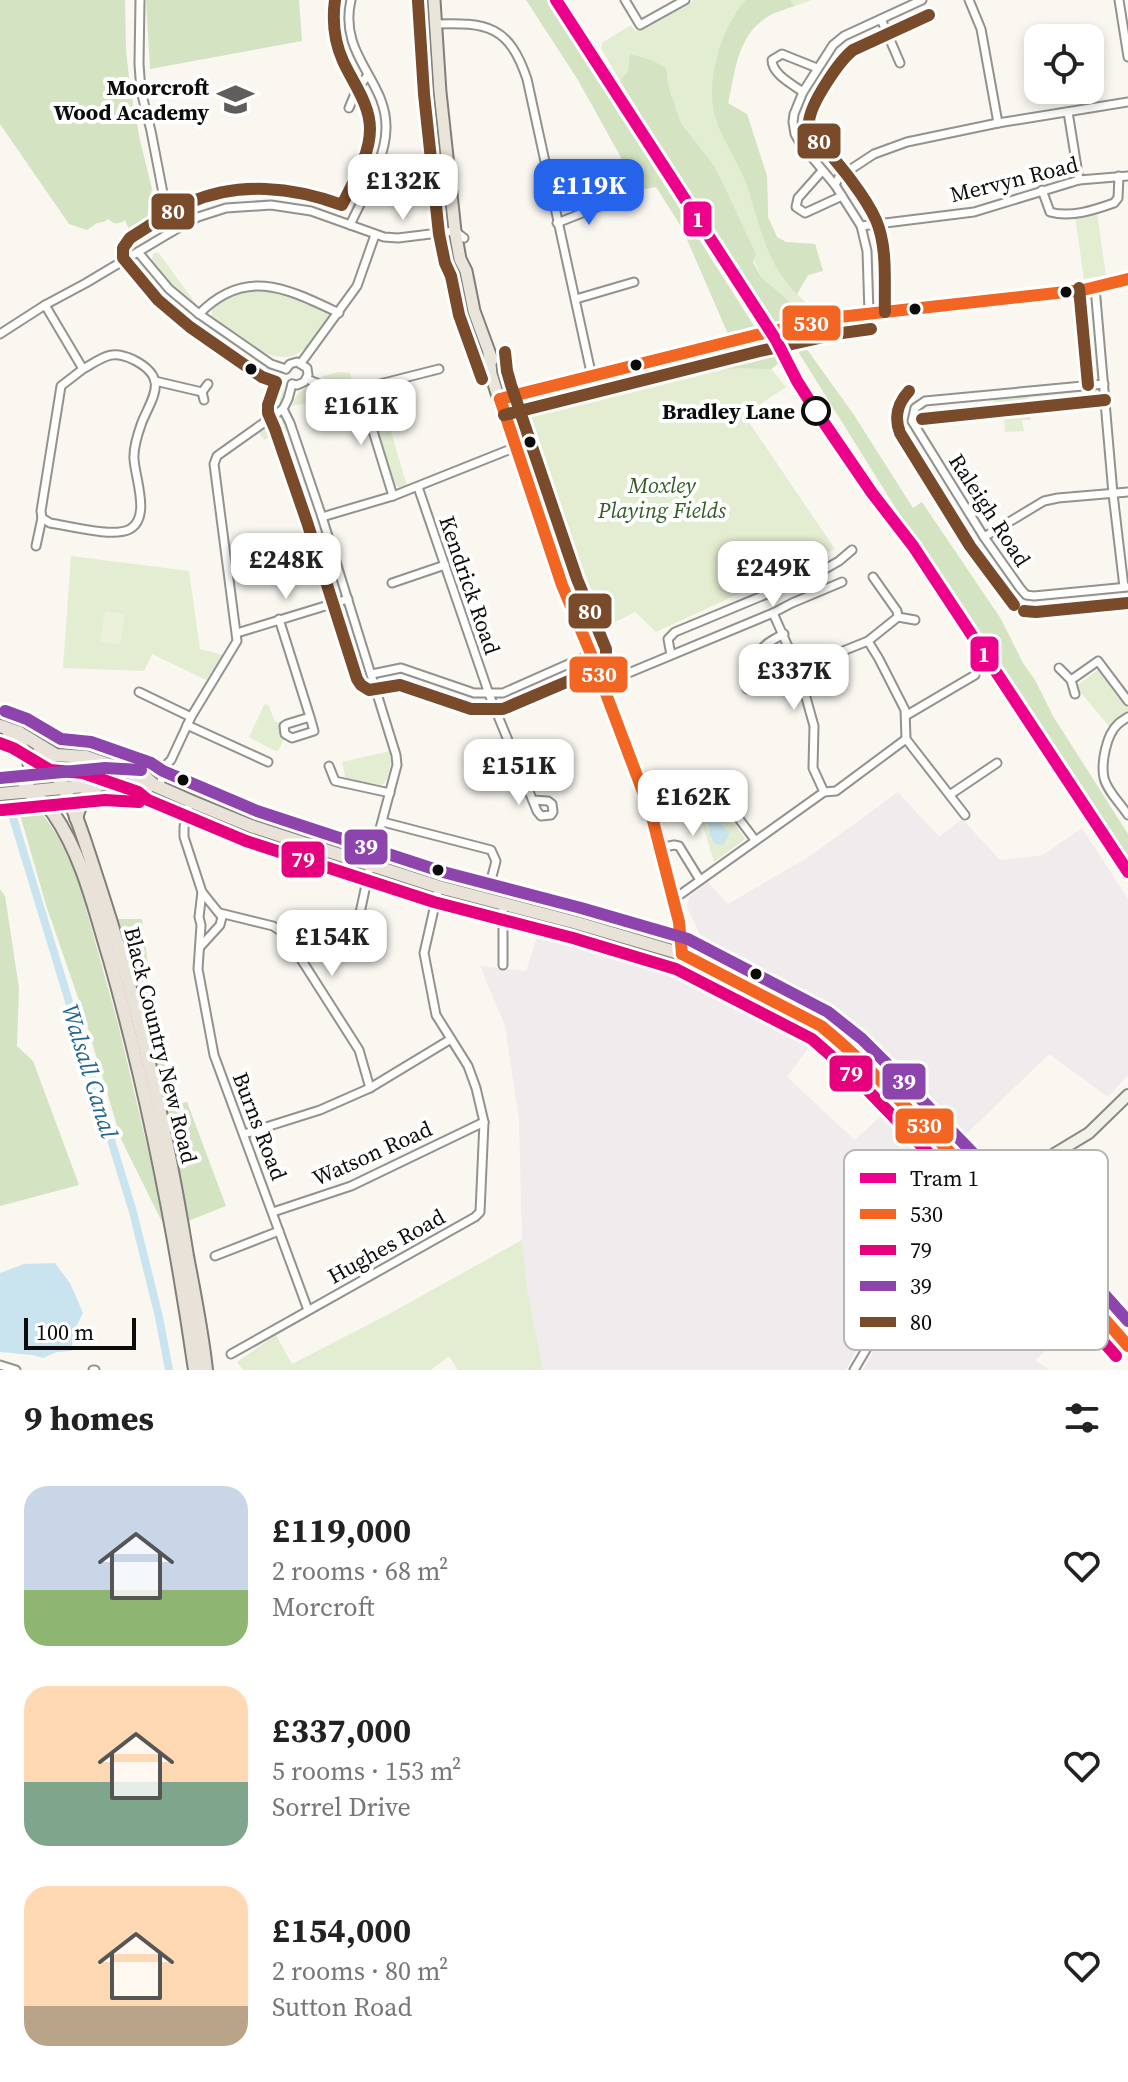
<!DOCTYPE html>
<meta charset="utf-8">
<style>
:root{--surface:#fff;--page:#f6f6f6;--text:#222;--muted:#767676;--accent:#2563eb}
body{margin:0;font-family:"Source Serif 4",serif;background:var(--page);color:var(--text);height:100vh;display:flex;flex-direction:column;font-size:30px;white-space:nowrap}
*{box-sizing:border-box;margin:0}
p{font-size:26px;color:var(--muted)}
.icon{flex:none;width:44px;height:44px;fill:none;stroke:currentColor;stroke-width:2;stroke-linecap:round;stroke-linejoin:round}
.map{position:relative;height:1370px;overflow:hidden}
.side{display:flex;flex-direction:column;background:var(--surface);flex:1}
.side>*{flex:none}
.buttons{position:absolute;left:1024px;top:24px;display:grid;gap:16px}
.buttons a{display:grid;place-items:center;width:80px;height:80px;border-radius:16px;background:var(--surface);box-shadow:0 4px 12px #0003;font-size:40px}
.scale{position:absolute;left:24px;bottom:20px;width:112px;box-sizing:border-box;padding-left:8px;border:4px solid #0c0c0c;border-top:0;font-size:22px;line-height:28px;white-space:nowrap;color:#0c0c0c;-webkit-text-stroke:6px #fff;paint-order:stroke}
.price{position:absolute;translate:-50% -68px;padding:0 18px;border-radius:16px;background:#fff;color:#222;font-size:26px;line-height:52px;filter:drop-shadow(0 2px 4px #0008)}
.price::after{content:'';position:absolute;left:50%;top:48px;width:24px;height:18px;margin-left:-12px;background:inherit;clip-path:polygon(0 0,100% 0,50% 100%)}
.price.current{background:var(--accent);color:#fff}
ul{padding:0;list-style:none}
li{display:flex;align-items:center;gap:24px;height:200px;padding:0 24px}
li span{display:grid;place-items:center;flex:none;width:224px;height:160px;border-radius:24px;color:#555}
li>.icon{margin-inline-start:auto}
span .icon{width:96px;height:96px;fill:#fffc;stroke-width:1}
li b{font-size:34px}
h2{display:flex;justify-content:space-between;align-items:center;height:96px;padding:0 24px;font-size:34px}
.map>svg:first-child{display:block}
.industrial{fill:#f0ebed}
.green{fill:#e3edd2}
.forest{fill:#d4e3c1}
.pitch{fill:#ecf1dc}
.water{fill:#cae4ef}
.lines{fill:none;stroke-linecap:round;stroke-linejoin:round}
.canal{stroke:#cae4ef;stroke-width:8}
.minor-casing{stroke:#93928f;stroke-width:11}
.tertiary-casing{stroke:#93928f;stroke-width:13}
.secondary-casing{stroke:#898885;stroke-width:14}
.primary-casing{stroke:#807f7c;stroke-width:15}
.trunk-casing{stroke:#807f7c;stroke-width:16}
.minor{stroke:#fefefd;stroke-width:7}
.tertiary{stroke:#fefefd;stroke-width:9}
.secondary{stroke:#f3f2e9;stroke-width:10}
.primary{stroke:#eae5da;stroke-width:11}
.trunk{stroke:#e8e2d8;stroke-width:12}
.bus-1-casing{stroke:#fff;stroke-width:18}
.bus-2-casing{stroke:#fff;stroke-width:18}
.bus-3-casing{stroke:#fff;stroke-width:18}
.bus-4-casing{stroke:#fff;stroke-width:18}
.bus-1{stroke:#f26522;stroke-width:12}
.bus-2{stroke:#e5007d;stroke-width:12}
.bus-3{stroke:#8e44ad;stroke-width:12}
.bus-4{stroke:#7a4b2a;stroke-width:12}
.tram-1-casing{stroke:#fff;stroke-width:18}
.tram-1{stroke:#ec008c;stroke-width:12}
.bus-dot{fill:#0c0c0c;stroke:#fff;stroke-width:3}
.stop-dot{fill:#fff;stroke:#0c0c0c;stroke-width:4}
.labels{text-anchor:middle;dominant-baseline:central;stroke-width:8;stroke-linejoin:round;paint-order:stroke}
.poi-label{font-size:22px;font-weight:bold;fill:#0c0c0c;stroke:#fff;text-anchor:end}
.street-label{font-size:22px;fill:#0c0c0c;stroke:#fff}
.stop-label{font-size:22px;font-weight:bold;fill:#0c0c0c;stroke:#fff;text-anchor:end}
.park-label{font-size:22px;font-style:italic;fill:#325c23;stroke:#fff}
.water-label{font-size:24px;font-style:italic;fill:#236590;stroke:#fff}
.key{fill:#fff;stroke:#b6b6b6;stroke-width:2}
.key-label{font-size:22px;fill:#0c0c0c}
.line-badge{stroke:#fff;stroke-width:3}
.badge-label{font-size:22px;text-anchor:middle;font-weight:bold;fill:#fff}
</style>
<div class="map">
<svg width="1128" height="1370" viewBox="0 0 1128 1370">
<rect width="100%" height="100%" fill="#f9f7f0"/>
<g class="industrial">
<polygon points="898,792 939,837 962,819 1000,860 1043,855 1082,828 1128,899 1128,1075 1108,1097 1049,1054 959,1141 842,1028 774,985 707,951 687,907 689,897 708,882 728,904 810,856"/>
<polygon points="542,922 678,964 755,999 815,1039 787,1077 855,1140 892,1105 963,1183 962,1216 898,1281 867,1329 846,1370 543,1370 527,1288 522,1240 519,1119 505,1026 480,966 526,971"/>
<polygon points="973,1229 1011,1229 1087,1315 1035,1360 1050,1370 863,1370 882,1336 914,1289"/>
</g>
<g class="green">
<polygon points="694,0 811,0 770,15 752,29 739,50 728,103 767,176 768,217 777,237 786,242 815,244 823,271 808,275 797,294 813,310 793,321 791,303 761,277 715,167 681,123 669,88 666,68 628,71 620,81 601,48 603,42 631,25 635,31"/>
<polygon points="1097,213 1106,275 1084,279 1075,217"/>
<polygon points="158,252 196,304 193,305 176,290 152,260 153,254"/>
<polygon points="140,262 158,288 149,295 132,267"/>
<path d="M249,290H272L329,312L330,319C321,329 312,345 300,352C273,371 234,332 212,316V309L221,301Z"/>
<polygon points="728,354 760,355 786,387 744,415 835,549 656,632 635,612 592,634 549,520 517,412 525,405"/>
<polygon points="267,366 282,380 284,395 282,403 260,378"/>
<polygon points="338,372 350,373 352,385 328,381 321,377"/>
<path d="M306,388L324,390L323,400L292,406C295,398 297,392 306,388Z"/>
<polygon points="379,392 407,486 400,488 393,483 368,400 368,395"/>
<polygon points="1028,396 1031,420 1022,420 1024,431 1005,432 1004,418 995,418 993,399"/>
<polygon points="276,420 283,421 288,430 264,440 259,433"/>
<polygon points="71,556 189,571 200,649 223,655 206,680 152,654 144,671 63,668"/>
<polygon points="1098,670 1128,708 1128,712 1109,726 1077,688 1079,684"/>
<polygon points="265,703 269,706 275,722 280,722 284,739 278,751 275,751 249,737"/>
<path d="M390,751C391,762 391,777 382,785L346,780L342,762Z"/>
<polygon points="710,795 725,810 745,839 714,862 697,805"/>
<polygon points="522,1240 527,1288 543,1370 458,1370 449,1356 431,1370 243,1370 237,1362 276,1335 292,1364 389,1314"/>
</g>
<g class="forest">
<path d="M0,0H125L126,50L130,87L140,140L152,189L145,230C135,239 128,229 125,220C119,225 113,224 108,219L104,222L97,223L87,230L69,224L0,124Z"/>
<polygon points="146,0 299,0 302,41 150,69"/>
<polygon points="526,0 547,0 756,329 728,334 682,228 656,187 639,190 578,80"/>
<path d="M746,0H790L794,6C786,9 777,11 770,15C738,33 735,71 728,103L747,114L767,176L768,217L777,237L786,242L815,244L823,271L808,275L797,294C765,263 760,223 746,183C738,161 721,138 715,116C705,82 722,25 746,0Z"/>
<polygon points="630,54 651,60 666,68 669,88 681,123 715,167 756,254 753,262 761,277 791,303 793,321 776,325 675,170 620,81 628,71"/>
<polygon points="796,334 854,415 913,508 922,502 1001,619 1023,663 1035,680 1053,716 1128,834 1128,859 903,520 799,353"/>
<polygon points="769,342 782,361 771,369 737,368 704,372 604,394 529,415 517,412 525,405 728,354"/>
<polygon points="27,802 42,813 72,858 118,1024 156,1184 162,1222 121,1139 83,1012 46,905 17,804"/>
<polygon points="0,889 5,896 19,988 17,1046 33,1061 79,1185 0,1206"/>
<polygon points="116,919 142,919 152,995 174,1105 187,1102 226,1206 188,1221 165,1109"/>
</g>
<polygon class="pitch" points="105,611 125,614 120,645 100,642"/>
<g class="water">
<path d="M709,807C718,814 721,826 730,833L723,845L715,844L710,835L706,808Z"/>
<polygon points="55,1263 70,1283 83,1313 73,1333 72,1351 57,1352 43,1358 32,1355 0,1352 0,1273 24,1264"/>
</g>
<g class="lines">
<polyline class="canal" points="0,775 133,1212 159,1317 169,1370"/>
<defs>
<g id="minor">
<polyline points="140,0 139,64 141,91 151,131 168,219 173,231"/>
<polyline points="625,0 640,25 685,0"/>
<polyline points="969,0 981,29 998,123"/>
<polyline points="1119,0 1128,57"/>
<polyline points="881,19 900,63"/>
<path d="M434,24C488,22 509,26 527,79L592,377"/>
<path d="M803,92C792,84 772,74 772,60L782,54L817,68"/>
<polyline points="349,108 357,89 368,75"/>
<polyline points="1068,112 1079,180"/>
<polyline points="822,171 798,198 796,207 805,213 842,196"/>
<polyline points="835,185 839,177 874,154 907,142 998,123 1128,102"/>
<path d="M1042,190L1050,212C1071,218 1094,210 1114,203L1118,198L1119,176"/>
<polyline points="557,223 610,202"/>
<path d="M350,225C363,197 386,159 386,128C387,80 338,56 351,0"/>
<polyline points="861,226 974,212 1079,180 1128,176"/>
<polyline points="138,252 169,289 199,314 271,364 286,369"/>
<polyline points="1095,287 1113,494 1124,587"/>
<polyline points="576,299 634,282"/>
<path d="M45,305L83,369C104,357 111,349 134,360C169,378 153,396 142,422C138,433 133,447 134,459C135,478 151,517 130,529C114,538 70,526 50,523L42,518L41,511L61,386L83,369"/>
<polyline points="869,313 867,251 861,226 835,185 800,143 795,134 793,122 794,114 803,92 833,45 844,36 922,0"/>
<path d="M199,314C246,266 288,289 339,313"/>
<polyline points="0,334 45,305 86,283 173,231 198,217 226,208 271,205 311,211 384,237 398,238 455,231 464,238"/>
<polyline points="301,363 357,286 375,235"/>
<polyline points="286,369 290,364 297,362 307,368 308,375 304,382 297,385 292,384"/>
<polyline points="307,379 324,386 360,389 439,369"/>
<polyline points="155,381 202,392"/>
<polyline points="1104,384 925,401 915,408 912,421 984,537 1020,588 1026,595 1034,596 1128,587"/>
<polyline points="360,389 393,496"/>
<polyline points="204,400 202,392 208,384"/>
<polyline points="283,409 290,423 322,517 396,755 397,765 393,780 370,866 357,927"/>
<polyline points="418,487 489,694 537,811 541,816 551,815 553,812 552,804 548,801 533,800"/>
<polyline points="322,517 393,496 516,447"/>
<polyline points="984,537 1044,501 1058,498 1128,492"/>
<polyline points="36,546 42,518"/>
<polyline points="873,577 897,611 898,617 868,641 879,659 905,710 906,739 965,815"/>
<polyline points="392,583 445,565"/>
<polyline points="773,613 798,669 814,726 813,768 824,792"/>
<polyline points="898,617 915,620"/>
<polyline points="279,619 310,717 314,731 292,738 285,734 284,726 287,724 310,717"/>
<polyline points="237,633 348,599"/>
<polyline points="671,655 668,639 675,632 820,572 839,561 852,550"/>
<polyline points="1059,668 1071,680 1075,694"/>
<polyline points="798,669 868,641"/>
<polyline points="372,674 401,668 474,693 503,693 591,654"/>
<polyline points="1071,680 1098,661 1128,701"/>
<polyline points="602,684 773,613 792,603 842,582"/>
<path d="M747,689L757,678C756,651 759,646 784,634"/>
<polyline points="139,692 191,717"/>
<polyline points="907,715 975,675"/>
<path d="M1128,717C1125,719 1121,721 1118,724C1106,735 1101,763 1104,778C1107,791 1121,804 1128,815"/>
<polyline points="187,725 268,762"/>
<polyline points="329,766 335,781 390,793"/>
<polyline points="159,787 166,765 171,760 191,717 237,641 214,464 217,456 283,409 288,399 292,384"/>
<polyline points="951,794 997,763"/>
<polyline points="190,801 184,827 184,837 202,892 222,917 220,925 200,947"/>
<polyline points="730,807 755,840"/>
<polyline points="383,822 491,850 496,861 491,880"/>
<polyline points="660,848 674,845 679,846 700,880"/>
<polyline points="202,892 199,917 201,925 198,969 214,1055 308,1310"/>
<polyline points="674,899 824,792 836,791 906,739"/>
<polyline points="503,903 503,965"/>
<polyline points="220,913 273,926 285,934 359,1050 370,1088"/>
<polyline points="244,1134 320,1110 370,1088 451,1039"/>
<polyline points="273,1212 351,1186 484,1122"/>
<polyline points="215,1256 279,1231"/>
<polyline points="231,1354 475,1217 480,1212 484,1122 476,1088 468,1066 436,1015 424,953 439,887"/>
<polyline points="0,1365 16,1370"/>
<polyline points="93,1370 95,1370"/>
<polyline points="854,1370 897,1297 992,1194"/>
</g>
<polyline id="tertiary" points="500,399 756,335 839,317 1083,290 1128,279"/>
<polyline id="secondary" points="992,1194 1008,1182 1089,1133 1128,1095"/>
<g id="primary">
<polyline points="434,0 440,92 455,231 460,259 466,271 474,311 492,360"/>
<polyline points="489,354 491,374 496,390 562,585 591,654 651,813 679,922 682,954"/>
</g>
<g id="trunk">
<path d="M0,726L20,733L56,755L86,757L121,769L146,778L154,785L190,801L251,826L439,887L577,923L682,954L821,1026C863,1058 897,1098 934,1136C1001,1203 1066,1273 1128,1346"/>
<path d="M9,733C27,749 39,771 22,792"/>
<path d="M40,749C71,789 84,840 100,888C139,1007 167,1132 187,1256C194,1293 202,1332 206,1370"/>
<path d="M25,791C37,796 46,803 53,813C83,856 95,911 110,960C148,1094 175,1232 195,1370"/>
<polyline points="0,794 105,784 154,785"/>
<polyline points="76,818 82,800 98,785"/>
</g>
</defs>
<use href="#minor" class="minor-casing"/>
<use href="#tertiary" class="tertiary-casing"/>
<use href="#secondary" class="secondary-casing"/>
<use href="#primary" class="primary-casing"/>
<use href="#trunk" class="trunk-casing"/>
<use href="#minor" class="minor"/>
<use href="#tertiary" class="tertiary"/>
<use href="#secondary" class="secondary"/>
<use href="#primary" class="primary"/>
<use href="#trunk" class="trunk"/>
<defs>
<g id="bus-1">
<polyline points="500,399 756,335 839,317 1083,290 1128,279"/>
<polyline points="500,399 562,585 591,654 651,813 679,922 682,954"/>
<path d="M682,954L821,1026C863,1060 898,1099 936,1138C1002,1205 1066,1274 1128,1346"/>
</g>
<g id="bus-2">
<polyline points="0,743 13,748 50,770 83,773 138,792 148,800 246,841 434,902 573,938 676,969 812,1039 854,1076 972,1198 1045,1276 1116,1356"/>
<polyline points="2,810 105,800 139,802"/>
</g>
<g id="bus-3">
<polyline points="5,711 27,719 61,739 91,742 151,763 163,771 257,811 443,872 581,908 688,939 828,1012 862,1039 891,1068 1045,1228 1128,1321"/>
<polyline points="0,778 105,768 141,770"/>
</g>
<g id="bus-4">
<path d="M335,0C332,22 334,41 343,61C353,83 370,104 370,129C370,156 353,182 342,205C293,187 238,181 189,203C168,213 149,226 130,238L123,248V258L158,300L190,327L262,377L276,382L268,405V413L275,429L307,522L357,679L361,685L369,690L400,685L471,709H503L597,669L606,660V649L577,579L511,385L507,371L505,352"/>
<polyline points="418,1 424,94 439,234 445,263 451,276 459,315 482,379"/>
<polyline points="1079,288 1088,385"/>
<path d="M885,312C884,283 888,248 876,220C863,191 833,158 813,134C811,129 809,127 809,122C810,104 839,61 853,50L929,15"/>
<path d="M909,391C897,404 894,417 900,433L970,546L1014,605"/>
<polyline points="504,415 760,351 842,333 871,329"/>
<polyline points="922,419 1105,400"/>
<polyline points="1024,611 1036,612 1128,603"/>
</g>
</defs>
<use href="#bus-1" class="bus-1-casing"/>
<use href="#bus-2" class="bus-2-casing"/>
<use href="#bus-3" class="bus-3-casing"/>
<use href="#bus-4" class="bus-4-casing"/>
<use href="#bus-1" class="bus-1"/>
<use href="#bus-2" class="bus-2"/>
<use href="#bus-3" class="bus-3"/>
<use href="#bus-4" class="bus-4"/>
<defs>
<polyline id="tram-1" points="556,0 776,340 797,381 816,411 872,493 913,546 1128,872"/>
</defs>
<use href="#tram-1" class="tram-1-casing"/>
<use href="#tram-1" class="tram-1"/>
</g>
<defs>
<symbol id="school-bare" viewBox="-9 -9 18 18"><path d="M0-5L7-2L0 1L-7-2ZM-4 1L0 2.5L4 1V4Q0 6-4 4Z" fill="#5f5e5c" stroke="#fff" stroke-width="2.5" paint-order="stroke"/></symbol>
</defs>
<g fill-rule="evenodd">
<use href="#school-bare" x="210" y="74" width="51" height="51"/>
</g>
<g class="bus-dot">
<circle cx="1066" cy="292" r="7"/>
<circle cx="915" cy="309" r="7"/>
<circle cx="636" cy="365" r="7"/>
<circle cx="251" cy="369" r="7"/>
<circle cx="530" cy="442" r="7"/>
<circle cx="183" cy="780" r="7"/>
<circle cx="438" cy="870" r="7"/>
<circle cx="756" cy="974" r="7"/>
</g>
<circle class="stop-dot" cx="816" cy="411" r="13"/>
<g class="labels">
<g class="poi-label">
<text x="209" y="87">Moorcroft<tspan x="209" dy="25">Wood Academy</tspan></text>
</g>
<g class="street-label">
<text transform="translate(1014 179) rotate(-14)">Mervyn Road</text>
<text transform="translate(990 510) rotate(57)">Raleigh Road</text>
<text transform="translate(470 585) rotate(71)">Kendrick Road</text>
<text transform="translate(161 1045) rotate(76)">Black Country New Road</text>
<text transform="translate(260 1126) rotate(69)">Burns Road</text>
<text transform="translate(372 1153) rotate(-24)">Watson Road</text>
<text transform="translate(386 1246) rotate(-29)">Hughes Road</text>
</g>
<g class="stop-label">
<text x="795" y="411">Bradley Lane</text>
</g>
<g class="park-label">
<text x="662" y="485">Moxley<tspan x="662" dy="25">Playing Fields</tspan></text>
</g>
<g class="water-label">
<text transform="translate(90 1071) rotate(73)">Walsall Canal</text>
</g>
</g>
<rect x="844" y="1150" width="264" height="200" rx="12" class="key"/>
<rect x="860" y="1173" width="36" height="10" fill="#ec008c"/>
<rect x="860" y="1209" width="36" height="10" fill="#f26522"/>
<rect x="860" y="1245" width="36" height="10" fill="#e5007d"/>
<rect x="860" y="1281" width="36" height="10" fill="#8e44ad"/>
<rect x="860" y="1317" width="36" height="10" fill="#7a4b2a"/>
<g class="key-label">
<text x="910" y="1186">Tram 1</text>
<text x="910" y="1222">530</text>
<text x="910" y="1258">79</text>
<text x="910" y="1294">39</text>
<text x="910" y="1330">80</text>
</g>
<g class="line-badge">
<rect x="796" y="122" width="46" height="38" rx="8" fill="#7a4b2a"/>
<rect x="150" y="192" width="46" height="39" rx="8" fill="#7a4b2a"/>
<rect x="682" y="200" width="31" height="38" rx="8" fill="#ec008c"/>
<rect x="781" y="304" width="61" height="38" rx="8" fill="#f26522"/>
<rect x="567" y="592" width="46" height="38" rx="8" fill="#7a4b2a"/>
<rect x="969" y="635" width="31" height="38" rx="8" fill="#ec008c"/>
<rect x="568" y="655" width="61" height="39" rx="8" fill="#f26522"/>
<rect x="343" y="828" width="46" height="38" rx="8" fill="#8e44ad"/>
<rect x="280" y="840" width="46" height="39" rx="8" fill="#e5007d"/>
<rect x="828" y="1054" width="46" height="39" rx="8" fill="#e5007d"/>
<rect x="881" y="1062" width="46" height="39" rx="8" fill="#8e44ad"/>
<rect x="894" y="1107" width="61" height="38" rx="8" fill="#f26522"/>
</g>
<g class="badge-label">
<text x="819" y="149">80</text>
<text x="173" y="219">80</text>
<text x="698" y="227">1</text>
<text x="811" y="331">530</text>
<text x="590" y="619">80</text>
<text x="984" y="662">1</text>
<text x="599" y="682">530</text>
<text x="366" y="854">39</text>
<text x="303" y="867">79</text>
<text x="851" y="1081">79</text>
<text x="904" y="1089">39</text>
<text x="924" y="1133">530</text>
</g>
</svg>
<div class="buttons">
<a><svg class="icon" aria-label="locate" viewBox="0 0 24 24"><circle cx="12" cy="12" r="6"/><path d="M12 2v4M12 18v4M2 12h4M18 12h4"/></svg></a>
</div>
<div class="scale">100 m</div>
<b class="price" style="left:403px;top:222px">£132K</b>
<b class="price current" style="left:589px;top:227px">£119K</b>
<b class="price" style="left:361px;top:447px">£161K</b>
<b class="price" style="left:286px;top:601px">£248K</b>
<b class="price" style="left:773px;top:609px">£249K</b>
<b class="price" style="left:794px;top:712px">£337K</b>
<b class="price" style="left:519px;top:807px">£151K</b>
<b class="price" style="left:693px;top:838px">£162K</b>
<b class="price" style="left:332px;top:978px">£154K</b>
</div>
<section class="side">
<h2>9 homes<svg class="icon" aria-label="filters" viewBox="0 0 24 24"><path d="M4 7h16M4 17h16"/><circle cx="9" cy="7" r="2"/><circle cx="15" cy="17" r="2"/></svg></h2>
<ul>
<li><span style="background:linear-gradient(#c9d6e8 65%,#8fb573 0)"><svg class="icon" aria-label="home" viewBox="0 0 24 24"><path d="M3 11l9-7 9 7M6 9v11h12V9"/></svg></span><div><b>£119,000</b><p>2 rooms · 68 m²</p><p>Morcroft</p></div><svg class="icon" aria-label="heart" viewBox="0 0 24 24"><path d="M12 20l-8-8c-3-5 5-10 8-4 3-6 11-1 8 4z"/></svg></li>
<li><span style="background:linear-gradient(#ffd9b3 60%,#7fa58c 0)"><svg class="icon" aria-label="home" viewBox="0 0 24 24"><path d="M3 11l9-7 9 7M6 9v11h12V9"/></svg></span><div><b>£337,000</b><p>5 rooms · 153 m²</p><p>Sorrel Drive</p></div><svg class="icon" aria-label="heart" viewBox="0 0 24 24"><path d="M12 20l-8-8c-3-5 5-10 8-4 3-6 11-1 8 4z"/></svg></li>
<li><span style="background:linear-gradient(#ffd9b3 75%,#b9a48a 0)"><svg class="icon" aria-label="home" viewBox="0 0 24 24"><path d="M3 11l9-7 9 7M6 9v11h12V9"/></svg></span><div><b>£154,000</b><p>2 rooms · 80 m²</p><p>Sutton Road</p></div><svg class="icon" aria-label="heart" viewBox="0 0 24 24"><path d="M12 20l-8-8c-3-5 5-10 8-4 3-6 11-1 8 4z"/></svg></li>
</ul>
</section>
